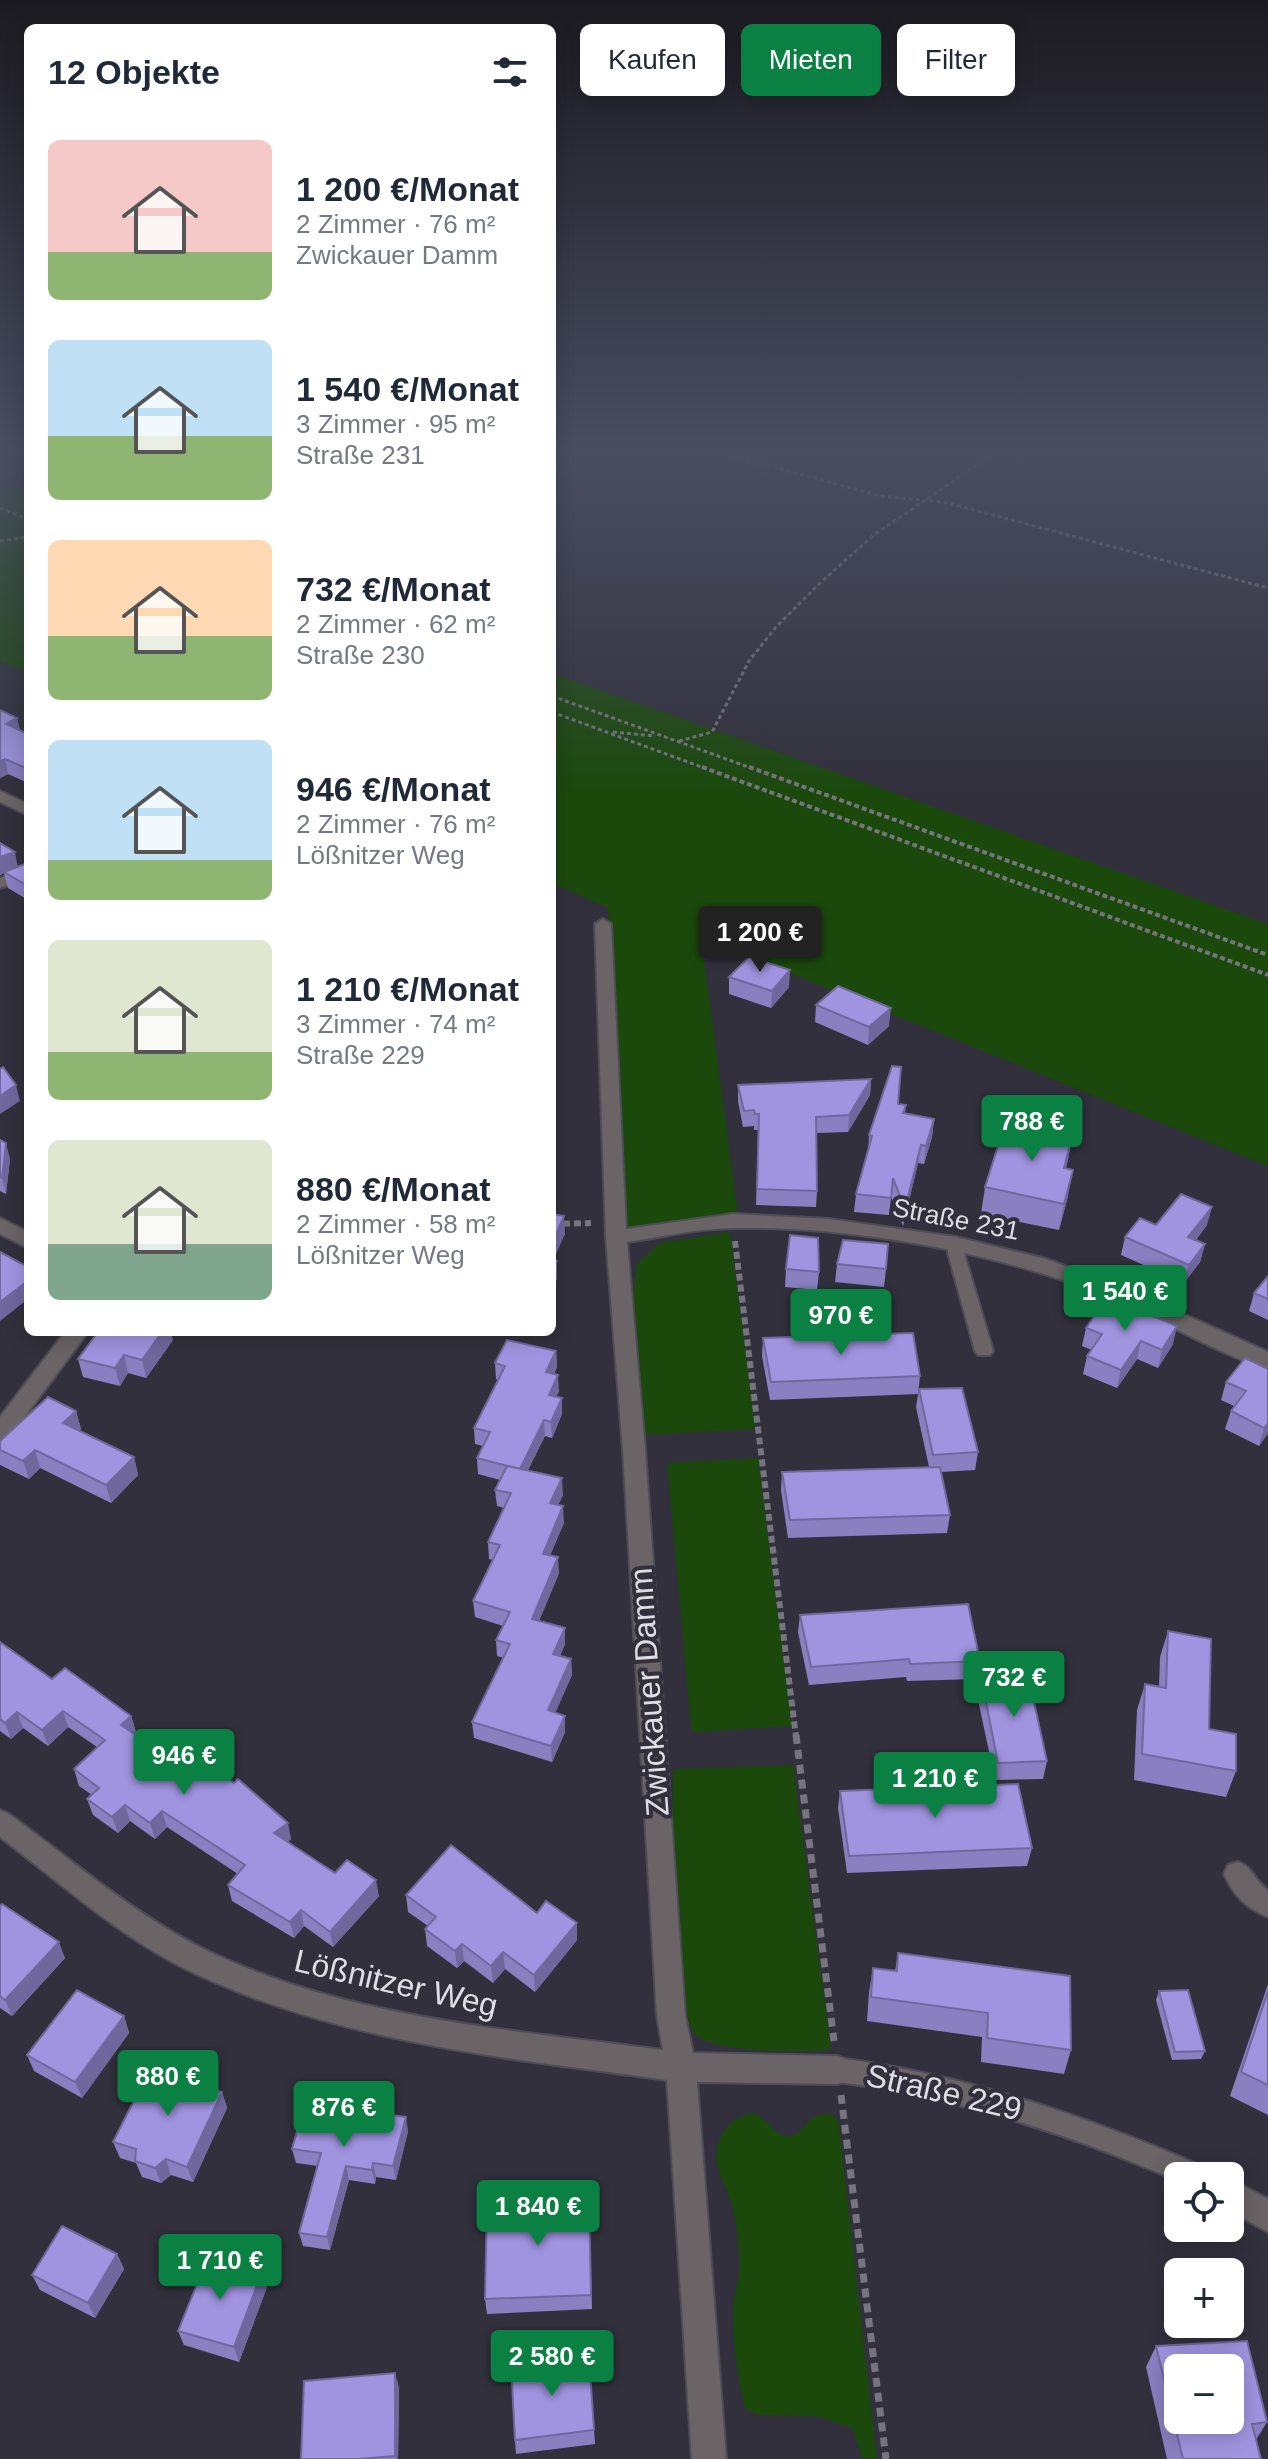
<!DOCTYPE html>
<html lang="de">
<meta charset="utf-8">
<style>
:root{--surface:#fff;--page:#f2f2f3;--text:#1f2937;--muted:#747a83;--accent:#0b8043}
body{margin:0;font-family:Arial,sans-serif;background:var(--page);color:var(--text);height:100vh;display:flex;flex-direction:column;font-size:30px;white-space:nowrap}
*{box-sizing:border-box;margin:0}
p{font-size:26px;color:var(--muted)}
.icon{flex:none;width:44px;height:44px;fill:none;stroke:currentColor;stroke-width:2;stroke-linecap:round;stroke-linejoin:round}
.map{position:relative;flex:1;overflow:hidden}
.sheet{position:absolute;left:24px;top:24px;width:532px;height:1312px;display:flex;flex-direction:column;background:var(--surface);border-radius:12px;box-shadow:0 4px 20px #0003}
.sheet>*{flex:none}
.banner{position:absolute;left:580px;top:24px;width:568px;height:72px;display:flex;gap:16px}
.controls{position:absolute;left:1164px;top:2162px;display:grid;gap:16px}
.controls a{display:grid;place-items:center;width:80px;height:80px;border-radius:12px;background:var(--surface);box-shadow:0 4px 20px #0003;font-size:40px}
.price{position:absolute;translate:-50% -68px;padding:0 18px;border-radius:8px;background:var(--accent);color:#fff;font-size:26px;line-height:52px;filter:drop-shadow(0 2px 4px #0008)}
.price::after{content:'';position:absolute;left:50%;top:48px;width:24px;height:18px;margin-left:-12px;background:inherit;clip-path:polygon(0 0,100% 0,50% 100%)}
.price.current{background:#222;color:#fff}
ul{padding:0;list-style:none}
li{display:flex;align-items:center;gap:24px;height:200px;padding:0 24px}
li span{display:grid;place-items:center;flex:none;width:224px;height:160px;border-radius:12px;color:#555}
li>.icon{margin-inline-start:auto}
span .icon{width:96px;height:96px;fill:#fffc;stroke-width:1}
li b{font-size:34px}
h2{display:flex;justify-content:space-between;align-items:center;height:96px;padding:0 24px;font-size:34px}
.chip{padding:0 28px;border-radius:12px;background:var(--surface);box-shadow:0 4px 20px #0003;font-size:28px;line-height:72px}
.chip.current{background:var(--accent);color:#fff}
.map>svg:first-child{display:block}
.green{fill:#1b490c}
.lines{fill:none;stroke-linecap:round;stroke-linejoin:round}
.service-casing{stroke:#4e4c57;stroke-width:4}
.minor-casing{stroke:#4e4c57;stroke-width:4}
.path-far3{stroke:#76747e;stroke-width:3;stroke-dasharray:4 3;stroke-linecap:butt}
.path-far2{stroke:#76747e;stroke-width:4;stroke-dasharray:5 3;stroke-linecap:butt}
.path-far1{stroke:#76747e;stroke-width:6;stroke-dasharray:7 4;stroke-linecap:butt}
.path{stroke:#76747e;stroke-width:7;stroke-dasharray:9 6;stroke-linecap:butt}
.service{fill:#6a6466;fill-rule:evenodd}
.minor{fill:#6a6466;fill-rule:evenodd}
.wall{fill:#8a7fc1}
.shaded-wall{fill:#70689d}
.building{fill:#a094e0;stroke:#70689d;stroke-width:2;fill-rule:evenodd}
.labels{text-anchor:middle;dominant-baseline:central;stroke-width:8;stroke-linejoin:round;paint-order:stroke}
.street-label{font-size:26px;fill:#dedde4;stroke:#32303c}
.near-street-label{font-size:32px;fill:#dedde4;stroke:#32303c}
</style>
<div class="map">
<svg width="1268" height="2459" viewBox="0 0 1268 2459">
<rect width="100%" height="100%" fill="#32303c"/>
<g class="green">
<polygon points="0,482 28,492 28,673 0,661"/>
<polygon points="552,673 1268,924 1268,1166 701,937 738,1215 626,1230 608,908 552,883"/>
<polygon points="730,1232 755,1429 640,1435 633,1305 636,1265 659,1243"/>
<polygon points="758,1458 792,1726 694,1732 691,1728 667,1463"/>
<path d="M793,1765L831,2050C801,2051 721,2054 697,2036C672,2018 673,1808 673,1769Z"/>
<path d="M753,2113C766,2117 772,2133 785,2136C797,2139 803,2126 811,2119C817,2115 823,2115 830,2113L838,2119L877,2459H863L852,2428L817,2416L757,2415L745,2408C737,2374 732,2341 733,2305C734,2296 737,2288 738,2280C741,2259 738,2234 734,2213C730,2189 714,2174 717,2149C719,2131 735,2115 753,2113Z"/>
</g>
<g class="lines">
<defs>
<g id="service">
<polygon points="956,1239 964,1244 964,1253 993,1351 990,1355 978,1355 975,1351 948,1253 948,1244"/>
<path d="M838,2058C967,2075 1085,2116 1204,2167L1207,2176H1178V2181C1068,2133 957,2098 838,2082L830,2078L826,2070L830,2062Z"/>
</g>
<g id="minor">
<polygon points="0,791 28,804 28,815 0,802"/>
<polygon points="28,868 28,878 0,888 0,878"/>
<path d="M603,919L611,924L626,1229L733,1214L829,1219L956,1237L1046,1259L1127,1289L1268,1352V1369C1215,1353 1165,1321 1113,1299C1003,1253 854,1226 735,1228C699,1228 662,1237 627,1242L645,1450L685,2016L693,2053L838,2056L848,2060L853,2070L848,2080L838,2084L697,2082L726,2459H692L667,2080C506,2058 344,2043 194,1973C123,1940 62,1884 0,1837V1810L9,1814C75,1862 140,1920 214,1954C355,2019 512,2030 663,2050L657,2016L623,1450L606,1237L595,924Z"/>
<polygon points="0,1218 28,1232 28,1248 0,1234"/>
<polygon points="65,1332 88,1332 8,1439 0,1441 0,1417"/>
<path d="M1238,1862C1253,1867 1255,1882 1268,1890V1917C1246,1908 1234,1896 1224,1874L1228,1865Z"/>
<polygon points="1230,2179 1268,2199 1268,2232 1230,2211"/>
</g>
</defs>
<use href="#service" class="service-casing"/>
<use href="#minor" class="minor-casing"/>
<g class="path-far3">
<polyline points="712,450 880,496 944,502 1268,588"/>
<polyline points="0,508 28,519"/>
<polyline points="0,541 28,537"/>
<polyline points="552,696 754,769"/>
<polyline points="552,712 707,769"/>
<polyline points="613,732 655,736"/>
<polyline points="679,741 712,732 749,661 776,627 821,582 875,534 999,450"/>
</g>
<g class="path-far2">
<polyline points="702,767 1268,975"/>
<polyline points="749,767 1268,955"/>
</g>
<g class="path-far1">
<polyline points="552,1224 591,1223"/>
<polyline points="735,1241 796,1737"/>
</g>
<g class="path">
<polyline points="796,1735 834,2041"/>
<polyline points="841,2095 886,2459"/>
</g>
<use href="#service" class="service"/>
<use href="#minor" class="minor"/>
</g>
<g class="wall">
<polygon points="0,710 17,718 20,731 28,734 28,783 8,774 0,778"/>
<polygon points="0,843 18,867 25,864 28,860 28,900 8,888 4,873 0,875"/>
<polygon points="729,977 789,987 771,1008 729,994"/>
<polygon points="816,1005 889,1026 868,1045 815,1022"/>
<polygon points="871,1079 870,1095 848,1132 817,1133 817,1191 816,1207 756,1205 758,1130 754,1130 754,1126 743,1127 738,1101 738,1085"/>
<polygon points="898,1104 906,1105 905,1113 934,1119 932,1137 924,1164 918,1163 903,1226 891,1197 889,1215 854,1212 856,1194 868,1153 869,1135"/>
<polygon points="1073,1134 1066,1168 1068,1196 1059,1230 981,1214 985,1187"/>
<polygon points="0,1140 10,1159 6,1194 0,1191"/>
<polygon points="1156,1225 1207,1225 1196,1240 1205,1244 1200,1262 1184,1283 1121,1255 1125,1237"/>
<polygon points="837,1264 886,1269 884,1287 835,1282"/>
<polygon points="786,1269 819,1272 817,1290 785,1287"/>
<polygon points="1268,1276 1268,1320 1249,1311 1254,1293"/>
<polygon points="1086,1328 1173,1344 1158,1368 1137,1359 1117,1388 1083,1374 1087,1356 1092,1350 1082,1346"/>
<polygon points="763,1338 920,1376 918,1394 770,1400 762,1356"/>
<polygon points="173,1340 146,1378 128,1373 120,1386 83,1377 78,1359"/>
<polygon points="556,1351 557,1367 554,1374 559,1391 556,1397 562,1414 552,1438 545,1436 528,1470 563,1495 558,1505 564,1523 550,1555 559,1573 539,1621 565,1628 565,1644 560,1656 571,1659 572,1675 555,1713 565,1732 552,1762 474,1738 472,1722 504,1658 497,1656 496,1640 503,1626 475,1617 473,1601 493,1560 489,1559 488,1542 504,1508 497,1506 495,1490 500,1480 478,1474 477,1458 483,1446 475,1444 474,1428 498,1380 496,1379 495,1363"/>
<polygon points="1245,1358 1268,1433 1259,1446 1225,1429 1231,1411 1234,1406 1221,1400 1226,1382"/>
<polygon points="919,1389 978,1452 975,1470 941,1472 950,1515 947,1533 788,1538 781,1490 782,1472 929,1467 916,1407"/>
<polygon points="76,1411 81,1429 79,1431 134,1457 138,1475 111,1503 40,1468 29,1479 0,1465 0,1441"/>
<polygon points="800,1615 980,1661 976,1679 907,1681 906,1677 809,1685 798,1632"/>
<polygon points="1168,1631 1209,1729 1236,1771 1226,1797 1134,1780 1137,1710 1145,1684 1159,1687 1160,1657"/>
<polygon points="0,1642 52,1679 131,1716 136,1732 134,1734 197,1777 291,1839 288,1842 335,1873 379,1896 333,1947 304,1926 294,1938 232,1901 228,1885 238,1874 167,1827 155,1839 130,1821 118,1833 93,1815 87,1799 92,1795 79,1786 74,1769 97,1747 68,1727 48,1746 23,1728 11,1739 0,1731"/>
<polygon points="981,1677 1047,1761 1043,1779 995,1780 977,1695"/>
<polygon points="840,1791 1032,1848 1027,1866 847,1873 838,1808"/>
<polygon points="406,1895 537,1913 577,1940 535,1992 505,1969 493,1983 464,1961 457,1968 427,1946 425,1929 428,1926 408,1912"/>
<polygon points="0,1906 65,1958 12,2016 0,2008"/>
<polygon points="898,1953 1071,2050 1064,2074 981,2062 982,2037 867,2021 869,1992 873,1968 895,1971"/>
<polygon points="1268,1984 1268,2115 1230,2096"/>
<polygon points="1159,1991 1205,2051 1201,2059 1172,2060 1156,2000"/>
<polygon points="124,2016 129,2033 82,2098 34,2071 27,2055"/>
<polygon points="204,2086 222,2092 227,2108 193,2182 171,2175 161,2183 142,2177 136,2163 120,2158 113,2142"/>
<polygon points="392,2115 408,2131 396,2180 376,2177 375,2184 349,2180 330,2250 303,2246 299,2233 318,2166 296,2163 292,2149"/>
<polygon points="589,2197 592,2309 487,2314 485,2299"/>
<polygon points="117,2254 124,2269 95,2318 40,2290 32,2275"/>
<polygon points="262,2272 267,2287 239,2362 184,2345 178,2331"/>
<polygon points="1156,2346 1267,2422 1256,2440 1261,2459 1167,2459 1146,2367"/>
<polygon points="589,2356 595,2444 516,2454 515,2440"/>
<polygon points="399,2387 398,2459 301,2459"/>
</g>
<g class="shaded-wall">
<polygon points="17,718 21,734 6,724"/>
<polygon points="5,759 8,774 0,778 0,761"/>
<polygon points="15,852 18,868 4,872 4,873 0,875 0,857"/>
<polygon points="790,970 789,987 771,1008 772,991"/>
<polygon points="891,1008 889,1026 868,1045 869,1027"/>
<polygon points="554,1047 555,1065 552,1070 552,1051"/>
<polygon points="871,1079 870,1095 848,1132 849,1115"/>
<polygon points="16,1085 20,1101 0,1114 0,1096"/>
<polygon points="934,1119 932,1137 924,1164 926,1146"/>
<polygon points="1073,1134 1068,1160 1059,1194 1064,1168"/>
<polygon points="6,1143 10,1159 6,1194 2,1178"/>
<polygon points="921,1145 918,1163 903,1226 905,1209"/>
<polygon points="1073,1170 1068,1196 1059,1230 1064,1204"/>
<polygon points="1212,1207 1207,1225 1184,1254 1188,1237"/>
<polygon points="564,1216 565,1234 552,1263 552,1244"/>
<polygon points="1205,1244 1200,1262 1184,1283 1189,1265"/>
<polygon points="557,1261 557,1279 552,1289 552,1270"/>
<polygon points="28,1281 28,1299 0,1321 0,1302"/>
<polygon points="1177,1326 1173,1344 1158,1368 1162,1350"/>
<polygon points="162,1332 171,1332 173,1340 146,1378 142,1360"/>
<polygon points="1141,1341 1137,1359 1117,1388 1121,1370"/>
<polygon points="556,1351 557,1367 547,1388 546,1372"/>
<polygon points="124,1355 128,1373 120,1386 115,1368"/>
<polygon points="558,1375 559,1391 549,1411 549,1395"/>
<polygon points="562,1398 562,1414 552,1438 551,1422"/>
<polygon points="76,1411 81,1429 68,1441 63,1423"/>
<polygon points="544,1420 545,1436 520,1485 520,1469"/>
<polygon points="1268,1423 1268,1433 1259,1446 1264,1428"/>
<polygon points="35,1450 40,1468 29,1479 23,1461"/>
<polygon points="134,1457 138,1475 111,1503 106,1485"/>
<polygon points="562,1478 563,1495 551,1519 550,1503"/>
<polygon points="563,1506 564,1523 544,1570 543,1554"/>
<polygon points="558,1557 559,1573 533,1635 532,1619"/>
<polygon points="565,1628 565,1644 554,1670 553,1654"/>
<polygon points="571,1659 572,1675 549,1727 548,1710"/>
<polygon points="63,1711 68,1727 48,1746 42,1730"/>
<polygon points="17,1712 23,1728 11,1739 5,1723"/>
<polygon points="131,1716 136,1732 126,1741 121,1725"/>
<polygon points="565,1716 565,1732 552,1762 551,1746"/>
<polygon points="125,1805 130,1821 118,1833 112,1817"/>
<polygon points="162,1811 167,1827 155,1839 150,1823"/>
<polygon points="288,1823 291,1839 278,1849 274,1833"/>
<polygon points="376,1880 379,1896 333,1947 330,1932"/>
<polygon points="301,1910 304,1926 294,1938 290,1922"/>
<polygon points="577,1923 577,1940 535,1992 534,1975"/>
<polygon points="59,1942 65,1958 12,2016 5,2000"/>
<polygon points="462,1944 464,1961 457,1968 455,1951"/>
<polygon points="503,1952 505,1969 493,1983 491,1966"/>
<polygon points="124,2016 129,2033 82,2098 75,2082"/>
<polygon points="222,2092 227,2108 193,2182 187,2167"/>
<polygon points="390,2101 392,2115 386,2114"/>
<polygon points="406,2117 408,2131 396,2180 393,2166"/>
<polygon points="166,2159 171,2175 161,2183 155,2168"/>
<polygon points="373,2163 376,2177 375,2184 372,2170"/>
<polygon points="346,2166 349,2180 330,2250 327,2237"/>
<polygon points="117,2254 124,2269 95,2318 88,2303"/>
<polygon points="262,2272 267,2287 239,2362 234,2347"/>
<polygon points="395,2373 399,2387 398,2459 396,2459 395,2456"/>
</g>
<g class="building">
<polygon points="0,710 17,718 6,724 28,734 28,769 5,759 0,761"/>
<polygon points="0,843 15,852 0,857"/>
<polygon points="27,859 28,886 4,872 25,864"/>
<polygon points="749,957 790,970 772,991 729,977"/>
<polygon points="838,986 891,1008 869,1027 816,1005"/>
<polygon points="892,1066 901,1067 898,1104 906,1105 903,1113 934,1119 926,1146 921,1145 905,1209 893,1178 891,1198 856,1194 872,1136 869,1135"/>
<polygon points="3,1067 16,1085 0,1096 0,1069"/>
<polygon points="871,1079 849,1115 816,1117 817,1191 757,1189 759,1114 755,1114 754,1110 744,1111 738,1085"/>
<polygon points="1006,1121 1073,1134 1064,1168 1073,1170 1064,1204 985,1187"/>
<polygon points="0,1140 6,1143 2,1178 0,1177"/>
<polygon points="1181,1194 1212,1207 1188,1237 1205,1244 1189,1265 1125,1237 1140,1218 1156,1225"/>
<polygon points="552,1214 564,1216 552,1244"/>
<polygon points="790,1235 818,1238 819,1272 786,1269"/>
<polygon points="843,1240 888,1244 886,1269 837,1264"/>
<polygon points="0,1252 28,1267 28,1281 0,1302"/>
<polygon points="552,1260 557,1261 552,1270"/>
<polygon points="1268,1276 1268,1299 1254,1293"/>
<polygon points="1107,1297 1177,1326 1162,1350 1141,1341 1121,1370 1087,1356 1102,1334 1086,1328"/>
<polygon points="98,1332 162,1332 142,1360 124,1355 115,1368 78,1359"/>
<polygon points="913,1333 920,1376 771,1382 763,1338"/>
<polygon points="507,1340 556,1351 546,1372 558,1375 549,1395 562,1398 551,1422 544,1420 520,1469 477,1458 490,1432 474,1428 505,1366 495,1363"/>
<polygon points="1245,1358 1268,1369 1268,1423 1264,1428 1231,1411 1246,1391 1226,1382"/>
<polygon points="962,1388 978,1452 933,1455 919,1389"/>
<polygon points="48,1397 76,1411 63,1423 134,1457 106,1485 35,1450 23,1461 0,1450 0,1441"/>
<polygon points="507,1466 562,1478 550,1503 563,1506 543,1554 558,1557 532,1619 565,1628 553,1654 571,1659 548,1710 565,1716 551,1746 472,1722 510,1644 496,1640 510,1612 473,1601 500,1545 488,1542 511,1493 495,1490"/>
<polygon points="940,1467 950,1515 790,1520 782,1472"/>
<polygon points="968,1604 980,1661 910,1664 909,1659 811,1667 800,1615"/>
<polygon points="1168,1631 1211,1639 1209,1729 1236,1734 1236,1771 1142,1754 1145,1684 1166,1688"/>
<polygon points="0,1642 52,1679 65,1668 131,1716 121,1725 197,1777 208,1766 234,1783 238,1779 288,1823 274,1833 335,1873 347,1860 376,1880 330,1932 301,1910 290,1922 228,1885 245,1865 162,1811 150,1823 125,1805 112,1817 87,1799 99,1788 74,1769 105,1740 63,1711 42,1730 17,1712 5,1723 0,1719"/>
<polygon points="1028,1675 1047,1761 998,1763 981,1677"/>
<polygon points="1018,1784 1032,1848 849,1856 840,1791"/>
<polygon points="451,1845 537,1913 546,1901 577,1923 534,1975 503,1952 491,1966 462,1944 455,1951 425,1929 436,1917 406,1895"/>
<polygon points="2,1904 59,1942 5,2000 0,1996 0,1906"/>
<polygon points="898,1953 1070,1976 1071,2050 987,2038 988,2013 871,1997 873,1968 897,1971"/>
<polygon points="77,1990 124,2016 75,2082 27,2055"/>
<polygon points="1188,1990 1205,2051 1175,2052 1159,1991"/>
<polygon points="1268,1991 1268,2085 1241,2072"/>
<polygon points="181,2067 200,2073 201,2085 222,2092 187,2167 166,2159 155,2168 135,2161 136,2149 113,2142 150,2069 172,2076"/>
<polygon points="351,2094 390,2101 386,2114 406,2117 393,2166 373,2163 372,2170 346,2166 327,2237 299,2233 321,2153 292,2149 306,2100 347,2107"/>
<polygon points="589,2197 591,2295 485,2299 487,2201"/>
<polygon points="62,2226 117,2254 88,2303 32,2275"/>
<polygon points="208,2257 262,2272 234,2347 178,2331"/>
<path d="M1247,2341L1267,2422L1252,2424L1261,2459H1183L1156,2346ZM1178,2368H1230V2420H1178Z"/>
<polygon points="589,2356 594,2430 515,2440 511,2365"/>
<polygon points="395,2373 395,2456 359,2459 301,2459 304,2381"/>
</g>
<linearGradient id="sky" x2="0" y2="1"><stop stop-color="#1c1a21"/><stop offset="0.57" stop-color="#494e61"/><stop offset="1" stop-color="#494e61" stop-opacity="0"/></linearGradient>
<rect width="1268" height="794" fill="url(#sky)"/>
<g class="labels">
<g class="street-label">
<text transform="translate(956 1219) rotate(11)">Straße 231</text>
</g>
<g class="near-street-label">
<text transform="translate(649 1692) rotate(-94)">Zwickauer Damm</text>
<text transform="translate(396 1983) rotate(13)">Lößnitzer Weg</text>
<text transform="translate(944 2092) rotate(13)">Straße 229</text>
</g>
</g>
</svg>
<div class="controls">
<a><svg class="icon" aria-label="locate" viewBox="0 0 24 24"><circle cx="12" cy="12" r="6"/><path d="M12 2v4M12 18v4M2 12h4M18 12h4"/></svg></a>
<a>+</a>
<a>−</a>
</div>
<b class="price current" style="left:760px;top:974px">1 200 €</b>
<b class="price" style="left:1032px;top:1163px">788 €</b>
<b class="price" style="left:1125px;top:1333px">1 540 €</b>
<b class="price" style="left:841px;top:1357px">970 €</b>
<b class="price" style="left:1014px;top:1719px">732 €</b>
<b class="price" style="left:184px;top:1797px">946 €</b>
<b class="price" style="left:935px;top:1820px">1 210 €</b>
<b class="price" style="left:168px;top:2118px">880 €</b>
<b class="price" style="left:344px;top:2149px">876 €</b>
<b class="price" style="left:538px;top:2248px">1 840 €</b>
<b class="price" style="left:220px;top:2302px">1 710 €</b>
<b class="price" style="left:552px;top:2398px">2 580 €</b>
<div class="banner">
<a class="chip">Kaufen</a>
<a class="chip current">Mieten</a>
<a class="chip">Filter</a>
</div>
<section class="sheet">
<h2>12 Objekte<svg class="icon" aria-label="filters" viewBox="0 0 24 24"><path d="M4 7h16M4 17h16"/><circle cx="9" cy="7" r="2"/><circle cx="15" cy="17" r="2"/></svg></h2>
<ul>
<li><span style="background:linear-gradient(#f6c9c9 70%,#8fb573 0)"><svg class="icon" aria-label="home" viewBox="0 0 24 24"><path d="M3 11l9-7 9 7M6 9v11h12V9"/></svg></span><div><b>1 200 €/Monat</b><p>2 Zimmer · 76 m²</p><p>Zwickauer Damm</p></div></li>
<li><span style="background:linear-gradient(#bfe0f5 60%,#8fb573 0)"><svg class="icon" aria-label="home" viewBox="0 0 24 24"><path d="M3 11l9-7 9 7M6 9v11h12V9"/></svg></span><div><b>1 540 €/Monat</b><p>3 Zimmer · 95 m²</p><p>Straße 231</p></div></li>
<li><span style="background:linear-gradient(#ffd9b3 60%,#8fb573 0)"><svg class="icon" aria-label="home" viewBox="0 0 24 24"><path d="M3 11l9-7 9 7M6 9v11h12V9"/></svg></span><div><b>732 €/Monat</b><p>2 Zimmer · 62 m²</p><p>Straße 230</p></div></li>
<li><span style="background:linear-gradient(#bfe0f5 75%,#8fb573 0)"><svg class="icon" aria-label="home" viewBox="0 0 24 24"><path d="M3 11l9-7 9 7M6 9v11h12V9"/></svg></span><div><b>946 €/Monat</b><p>2 Zimmer · 76 m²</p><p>Lößnitzer Weg</p></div></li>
<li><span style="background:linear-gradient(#dfe7d0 70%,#8fb573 0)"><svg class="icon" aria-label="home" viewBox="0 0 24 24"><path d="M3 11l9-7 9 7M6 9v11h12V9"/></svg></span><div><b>1 210 €/Monat</b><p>3 Zimmer · 74 m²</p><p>Straße 229</p></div></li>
<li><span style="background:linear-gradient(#dfe7d0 65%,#7fa58c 0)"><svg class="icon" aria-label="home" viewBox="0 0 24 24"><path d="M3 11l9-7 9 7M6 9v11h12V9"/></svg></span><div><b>880 €/Monat</b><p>2 Zimmer · 58 m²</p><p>Lößnitzer Weg</p></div></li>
</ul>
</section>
</div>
